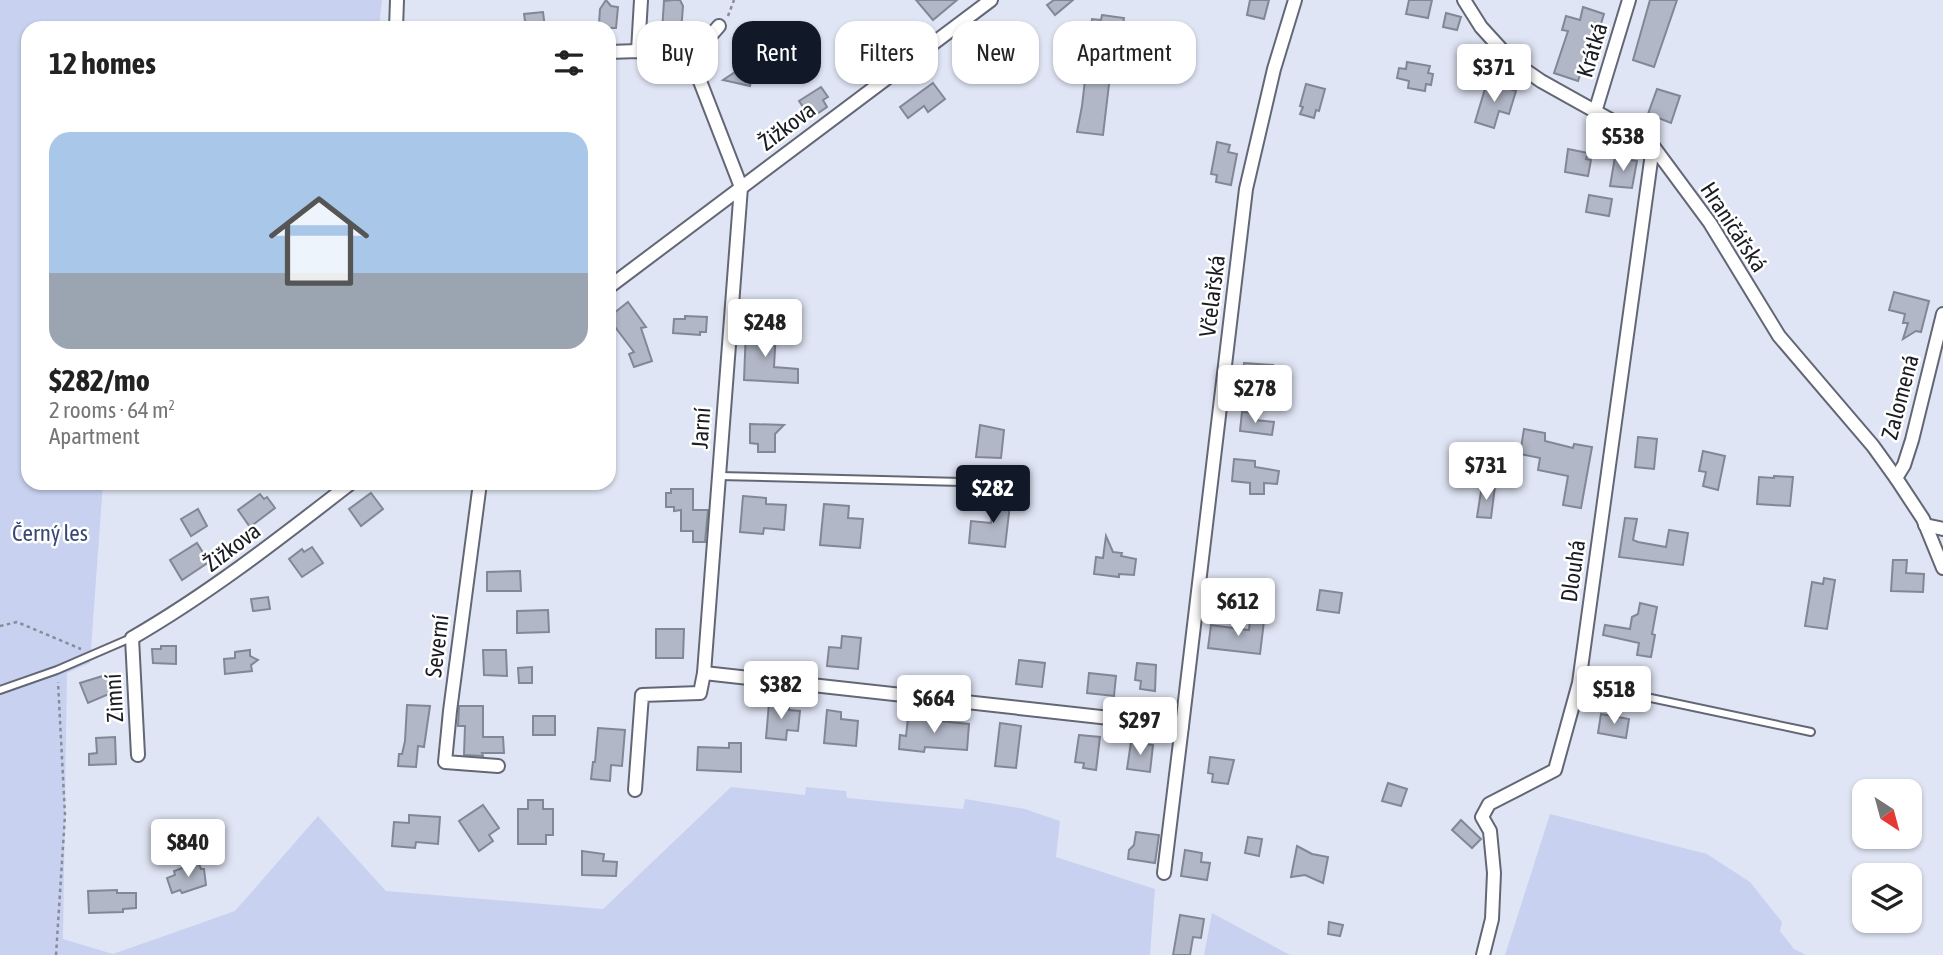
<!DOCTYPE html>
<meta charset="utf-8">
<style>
:root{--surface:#fff;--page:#f6f6f6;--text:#222;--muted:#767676;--line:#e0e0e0;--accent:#111827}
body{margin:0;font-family:"Asap Condensed",sans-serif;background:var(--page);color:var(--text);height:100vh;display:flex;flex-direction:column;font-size:26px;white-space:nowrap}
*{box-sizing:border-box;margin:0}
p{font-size:23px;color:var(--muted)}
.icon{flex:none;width:38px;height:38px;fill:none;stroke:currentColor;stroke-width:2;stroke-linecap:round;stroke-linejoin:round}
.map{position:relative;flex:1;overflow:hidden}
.side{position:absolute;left:21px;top:21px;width:595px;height:469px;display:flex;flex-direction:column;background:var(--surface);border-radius:21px;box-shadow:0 2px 5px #0004}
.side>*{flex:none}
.hud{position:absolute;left:637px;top:21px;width:665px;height:63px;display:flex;gap:14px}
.needle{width:46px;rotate:144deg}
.fabs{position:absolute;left:1852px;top:779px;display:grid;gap:14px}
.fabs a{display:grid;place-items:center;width:70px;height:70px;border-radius:14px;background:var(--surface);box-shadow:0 2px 5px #0004;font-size:35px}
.price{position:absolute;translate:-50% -60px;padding:0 16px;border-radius:7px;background:#fff;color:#222;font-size:23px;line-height:46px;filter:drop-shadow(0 2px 4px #0008)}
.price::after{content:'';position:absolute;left:50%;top:42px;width:21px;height:16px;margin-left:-10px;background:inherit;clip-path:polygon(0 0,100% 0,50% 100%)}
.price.active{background:var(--accent);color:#fff}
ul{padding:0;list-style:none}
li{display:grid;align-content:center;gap:14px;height:371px;padding:0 28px}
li+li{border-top:2px solid var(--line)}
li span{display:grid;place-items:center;height:217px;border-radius:21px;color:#555}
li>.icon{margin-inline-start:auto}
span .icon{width:126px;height:126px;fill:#fffc;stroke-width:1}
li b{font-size:30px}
h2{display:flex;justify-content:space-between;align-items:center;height:84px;padding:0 28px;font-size:30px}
.chip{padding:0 24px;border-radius:21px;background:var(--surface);box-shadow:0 2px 5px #0004;font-size:24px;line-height:63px}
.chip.active{background:var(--accent);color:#fff}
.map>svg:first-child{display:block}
.green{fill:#c8d2f0}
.building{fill:#b1b7c6;stroke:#828795;stroke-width:2}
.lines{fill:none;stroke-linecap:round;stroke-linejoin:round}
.service-casing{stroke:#636775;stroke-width:10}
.minor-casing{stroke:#636775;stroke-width:16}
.path{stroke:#898c98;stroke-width:2.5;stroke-dasharray:3.5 3.5;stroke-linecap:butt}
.service{stroke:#fff;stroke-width:6}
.minor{stroke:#fff;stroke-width:12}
.labels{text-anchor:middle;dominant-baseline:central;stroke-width:5;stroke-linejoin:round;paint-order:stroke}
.street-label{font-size:23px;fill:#1a1c21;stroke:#fff}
.park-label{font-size:23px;fill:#394773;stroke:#fff}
</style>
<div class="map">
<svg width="1943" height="955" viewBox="0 0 1943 955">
<rect width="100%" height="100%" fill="#e0e5f5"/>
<g class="green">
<polygon points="0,0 382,0 379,28 28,28 28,483 103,483 90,663 67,673 63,939 113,954 235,911 318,816 386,891 603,909 731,787 805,795 806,787 846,791 847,798 963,809 965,799 1025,809 1060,821 1056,857 1155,889 1150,955 0,955"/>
<polygon points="1550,814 1707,854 1750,882 1782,922 1780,931 1794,949 1806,955 1505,955"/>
<polygon points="1212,913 1290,955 1204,955"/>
</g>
<g class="building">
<polygon points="606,0 611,6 618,7 616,28 601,28 601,24 599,24 600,9"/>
<polygon points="673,0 680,0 683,6 681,32 662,31 664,1"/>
<polygon points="916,0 957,0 933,20"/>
<polygon points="1054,0 1073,0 1055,15 1047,5"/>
<polygon points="1250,0 1269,0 1264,19 1247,15"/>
<polygon points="1409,0 1432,0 1428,18 1406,14"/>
<polygon points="1650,0 1677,0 1654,67 1633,60"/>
<polygon points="1583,7 1604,14 1596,40 1592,39 1578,81 1554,73 1568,31 1562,30 1566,16 1580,20"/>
<polygon points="543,12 545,28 526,28 524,14"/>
<polygon points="1446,13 1461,17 1457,30 1443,27"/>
<polygon points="1102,15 1124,18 1120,43 1114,42 1103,135 1077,132 1082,106 1092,19 1101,20"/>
<polygon points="863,38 879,58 859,73 843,53"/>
<polygon points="979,44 994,66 977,79 961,57"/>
<polygon points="746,50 766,55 764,79 752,76 750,86 723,80 741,68"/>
<polygon points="1407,62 1430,66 1428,73 1433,74 1431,85 1426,84 1425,91 1408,88 1409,81 1397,78 1399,68 1406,69"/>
<polygon points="1487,82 1516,91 1509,114 1499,111 1494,128 1475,122"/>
<polygon points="933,83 945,99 928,112 924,106 908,118 900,107"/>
<polygon points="1306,84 1325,89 1319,111 1316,110 1314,118 1300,114 1303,107 1300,106"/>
<polygon points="821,87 828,97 823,100 827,107 811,118 799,101"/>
<polygon points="1657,89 1680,96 1671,123 1648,114"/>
<polygon points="1217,142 1230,145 1228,152 1237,154 1231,185 1216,182 1217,175 1211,174"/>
<polygon points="1568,149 1588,153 1586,159 1591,160 1588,176 1565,172"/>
<polygon points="1615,157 1637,161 1632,188 1610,186"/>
<polygon points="1589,195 1612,199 1609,216 1586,212"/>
<polygon points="1894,292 1929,301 1921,332 1916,331 1903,339 1908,323 1903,323 1905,314 1889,310"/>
<polygon points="628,302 646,327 641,328 652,361 634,367 629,354 634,352 615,327 609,332 609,317"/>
<polygon points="685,316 707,317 706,332 700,332 700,335 673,333 674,319 685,319"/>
<polygon points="746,329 776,330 774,367 798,369 798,383 744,380"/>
<polygon points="1244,363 1273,365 1271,388 1242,385"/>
<polygon points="1242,412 1256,413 1255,420 1274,422 1272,435 1240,431"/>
<polygon points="750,424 784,425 775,434 775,452 758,452 758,444 750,443"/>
<polygon points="980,425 1004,430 1001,458 976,457"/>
<polygon points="1524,429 1545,433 1545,441 1573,448 1574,444 1592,447 1581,508 1563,505 1568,476 1538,470 1540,458 1520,454"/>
<polygon points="1638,437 1657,439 1654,469 1635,467"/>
<polygon points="1703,451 1725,456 1718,490 1703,486 1706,472 1699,471"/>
<polygon points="1234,459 1255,461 1255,467 1279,471 1277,484 1264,483 1264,494 1250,494 1250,483 1232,481"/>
<polygon points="1774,476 1793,477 1790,506 1757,504 1759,477 1774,478"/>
<polygon points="1482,485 1495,486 1491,518 1477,517"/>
<polygon points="671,489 693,489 693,510 708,510 705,542 693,542 693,531 681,531 681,510 674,511 674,507 666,507 666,493 671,493"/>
<polygon points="371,493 383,509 361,526 349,509"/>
<polygon points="260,494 264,499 267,497 275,508 250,527 238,510"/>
<polygon points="994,495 1011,496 1005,547 969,543 971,521 991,523"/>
<polygon points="743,496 766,498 766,504 786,505 784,530 764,528 763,534 740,532"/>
<polygon points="824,504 849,506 848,518 863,519 860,548 820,545"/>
<polygon points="198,509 207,526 191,536 181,519"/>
<polygon points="1625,518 1637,519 1633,540 1638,542 1666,547 1669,530 1688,533 1683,565 1619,557"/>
<polygon points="1106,536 1113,552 1122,553 1121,556 1136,559 1134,575 1119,574 1119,577 1094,574 1096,557 1103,558"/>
<polygon points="197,543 209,562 182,580 170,560"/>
<polygon points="312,547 323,563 302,577 289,559 302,549 304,552"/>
<polygon points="1893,560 1907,560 1906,573 1924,574 1923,592 1891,591"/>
<polygon points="520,571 521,591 487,591 487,572"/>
<polygon points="1824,578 1835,580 1827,629 1805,626 1812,582 1823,584"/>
<polygon points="1320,590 1342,593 1339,613 1317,610"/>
<polygon points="268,597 270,609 253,611 251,599"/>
<polygon points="1640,603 1657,607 1652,634 1655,635 1651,657 1637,655 1639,643 1603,635 1605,625 1630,629 1632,617 1638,614"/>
<polygon points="548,610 549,632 517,633 517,611"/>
<polygon points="1250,619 1264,621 1260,654 1208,648 1211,625 1249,630"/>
<polygon points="656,629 684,629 683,658 656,658"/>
<polygon points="842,636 861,638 858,669 827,666 829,647 841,648"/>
<polygon points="161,646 176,646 176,664 153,663 152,649 161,649"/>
<polygon points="250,650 250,656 258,660 251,665 252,671 225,674 224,659 235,658 235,652"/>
<polygon points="483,650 506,650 507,676 484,675"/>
<polygon points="1019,660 1045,663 1042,687 1016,684"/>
<polygon points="1137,663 1156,665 1155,691 1140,689 1141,681 1135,680"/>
<polygon points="532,667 532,683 519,683 518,668"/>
<polygon points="1089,673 1116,676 1114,696 1087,693"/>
<polygon points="109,674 116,691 88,703 80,683"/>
<polygon points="769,703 789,705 789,710 800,711 798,731 787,730 786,740 766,738"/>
<polygon points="407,705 430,706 424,747 418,746 416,767 398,766 399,754 402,754 405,741"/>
<polygon points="459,706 483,706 483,737 503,737 504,753 482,753 483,756 464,755 465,726 458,726"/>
<polygon points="827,710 841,712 841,719 858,721 856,746 824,743"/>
<polygon points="1601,714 1629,719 1626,738 1598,733"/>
<rect x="533" y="716" width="22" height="19"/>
<polygon points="908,718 969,724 967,750 925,747 924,752 899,749 900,735 906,736"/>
<polygon points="1000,723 1021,726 1016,768 995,766"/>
<polygon points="598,728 625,730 622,766 611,765 610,781 591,779 593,762 595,762"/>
<polygon points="1079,735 1100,737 1096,770 1083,768 1084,763 1075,762"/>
<polygon points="115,737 116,764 89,765 89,754 97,753 96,738"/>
<polygon points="1131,742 1153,745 1150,772 1127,769"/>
<polygon points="729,743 741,743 741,772 697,770 698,747 729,748"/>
<polygon points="1210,757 1234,760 1228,784 1212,782 1213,774 1208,773"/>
<polygon points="1388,783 1407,789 1401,806 1382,801"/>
<polygon points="528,800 543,800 543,809 553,809 553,835 546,835 546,844 518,844 518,809 528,809"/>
<polygon points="483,805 499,828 489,835 493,841 479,851 459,821"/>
<polygon points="409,815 440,817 438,844 416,842 415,848 392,846 394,822 409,823"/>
<polygon points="1461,820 1481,839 1472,848 1452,830"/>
<polygon points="1136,832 1159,835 1155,863 1128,859 1129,850 1134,845"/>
<polygon points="1248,837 1262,839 1259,856 1245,853"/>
<polygon points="1297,846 1312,854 1328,857 1323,883 1305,875 1291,877"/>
<polygon points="1185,850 1202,853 1201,862 1210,863 1207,880 1181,876"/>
<polygon points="582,851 604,854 603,861 617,862 616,876 582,875"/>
<polygon points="198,862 201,869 204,869 206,885 182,893 180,890 172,893 167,878 175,875 174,871"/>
<polygon points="117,890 117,893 136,893 136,908 123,909 123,912 89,913 88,891"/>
<polygon points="1180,915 1204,919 1201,938 1193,937 1190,955 1173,955"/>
<polygon points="1329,922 1343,925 1340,936 1328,934"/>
</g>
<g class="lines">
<defs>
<g id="service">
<polyline points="719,476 1002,483"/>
<polyline points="1580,683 1811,732"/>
<polyline points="0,690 57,670 131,638"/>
</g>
<g id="minor">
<polyline points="1464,0 1481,27 1512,61 1541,81 1643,138 1653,146 1710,223 1779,336 1873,446 1896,478 1923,519 1943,568"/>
<polyline points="396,28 397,0"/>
<polyline points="638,51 641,0"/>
<polyline points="609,52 638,51 691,58 741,187 704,673 700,693 642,695 635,790"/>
<polyline points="691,58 719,26"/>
<polyline points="1595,112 1629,0"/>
<polyline points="609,287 991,0"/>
<polyline points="1896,478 1904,465 1912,440 1943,314"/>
<polyline points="480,483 450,711 445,762 498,766"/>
<polyline points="1925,525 1943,529"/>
<polyline points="704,673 1182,726 1246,189 1274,69 1295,0"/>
<path d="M138,755L132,638C210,593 280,538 351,483"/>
<polyline points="1164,873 1182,726"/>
<polyline points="1483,955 1492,919 1494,873 1490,831 1482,817 1489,804 1555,770 1579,683 1653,146"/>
</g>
</defs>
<use href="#service" class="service-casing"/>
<use href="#minor" class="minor-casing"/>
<g class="path">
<polyline points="728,16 734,0"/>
<polyline points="0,626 17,622 81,649"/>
<polyline points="56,955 65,815 58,682"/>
</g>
<use href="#service" class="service"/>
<use href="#minor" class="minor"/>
</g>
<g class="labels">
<g class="street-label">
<text transform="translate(1592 50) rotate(-73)">Krátká</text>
<text transform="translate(787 126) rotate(-37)">Žižkova</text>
<text transform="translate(1734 227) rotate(57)">Hraničářská</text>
<text transform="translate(1212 296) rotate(-83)">Včelařská</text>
<text transform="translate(1900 397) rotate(-75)">Zalomená</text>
<text transform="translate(701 428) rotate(-86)">Jarní</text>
<text transform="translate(232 547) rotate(-37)">Žižkova</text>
<text transform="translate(1573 571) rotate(-82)">Dlouhá</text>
<text transform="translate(437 646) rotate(-83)">Severní</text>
<text transform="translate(114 698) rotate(-93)">Zimní</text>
</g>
<g class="park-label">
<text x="50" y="533">Černý les</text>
</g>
</g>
</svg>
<div class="fabs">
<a><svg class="needle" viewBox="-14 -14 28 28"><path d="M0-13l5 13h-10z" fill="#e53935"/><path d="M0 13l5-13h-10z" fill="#767676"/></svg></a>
<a><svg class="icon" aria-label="layers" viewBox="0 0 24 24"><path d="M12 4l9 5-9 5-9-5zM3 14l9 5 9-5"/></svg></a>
</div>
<b class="price" style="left:1494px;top:104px">$371</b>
<b class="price" style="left:1623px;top:173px">$538</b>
<b class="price" style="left:765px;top:359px">$248</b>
<b class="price" style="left:1255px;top:425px">$278</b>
<b class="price" style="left:1486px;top:502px">$731</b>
<b class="price active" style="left:993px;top:525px">$282</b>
<b class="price" style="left:1238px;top:638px">$612</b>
<b class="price" style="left:781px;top:721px">$382</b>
<b class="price" style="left:1614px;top:726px">$518</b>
<b class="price" style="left:934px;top:735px">$664</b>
<b class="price" style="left:1140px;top:757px">$297</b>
<b class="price" style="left:188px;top:879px">$840</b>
<div class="hud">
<a class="chip">Buy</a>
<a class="chip active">Rent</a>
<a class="chip">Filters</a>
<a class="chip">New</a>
<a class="chip">Apartment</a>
</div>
<section class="side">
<h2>12 homes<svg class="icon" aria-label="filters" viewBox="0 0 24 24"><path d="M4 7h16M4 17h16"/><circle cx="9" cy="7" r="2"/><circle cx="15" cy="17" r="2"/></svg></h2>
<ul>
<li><span style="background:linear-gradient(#a9c7e8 65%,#9aa5b1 0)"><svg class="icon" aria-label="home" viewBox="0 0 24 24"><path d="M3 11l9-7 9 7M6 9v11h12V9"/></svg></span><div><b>$282/mo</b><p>2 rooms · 64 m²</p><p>Apartment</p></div></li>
</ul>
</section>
</div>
